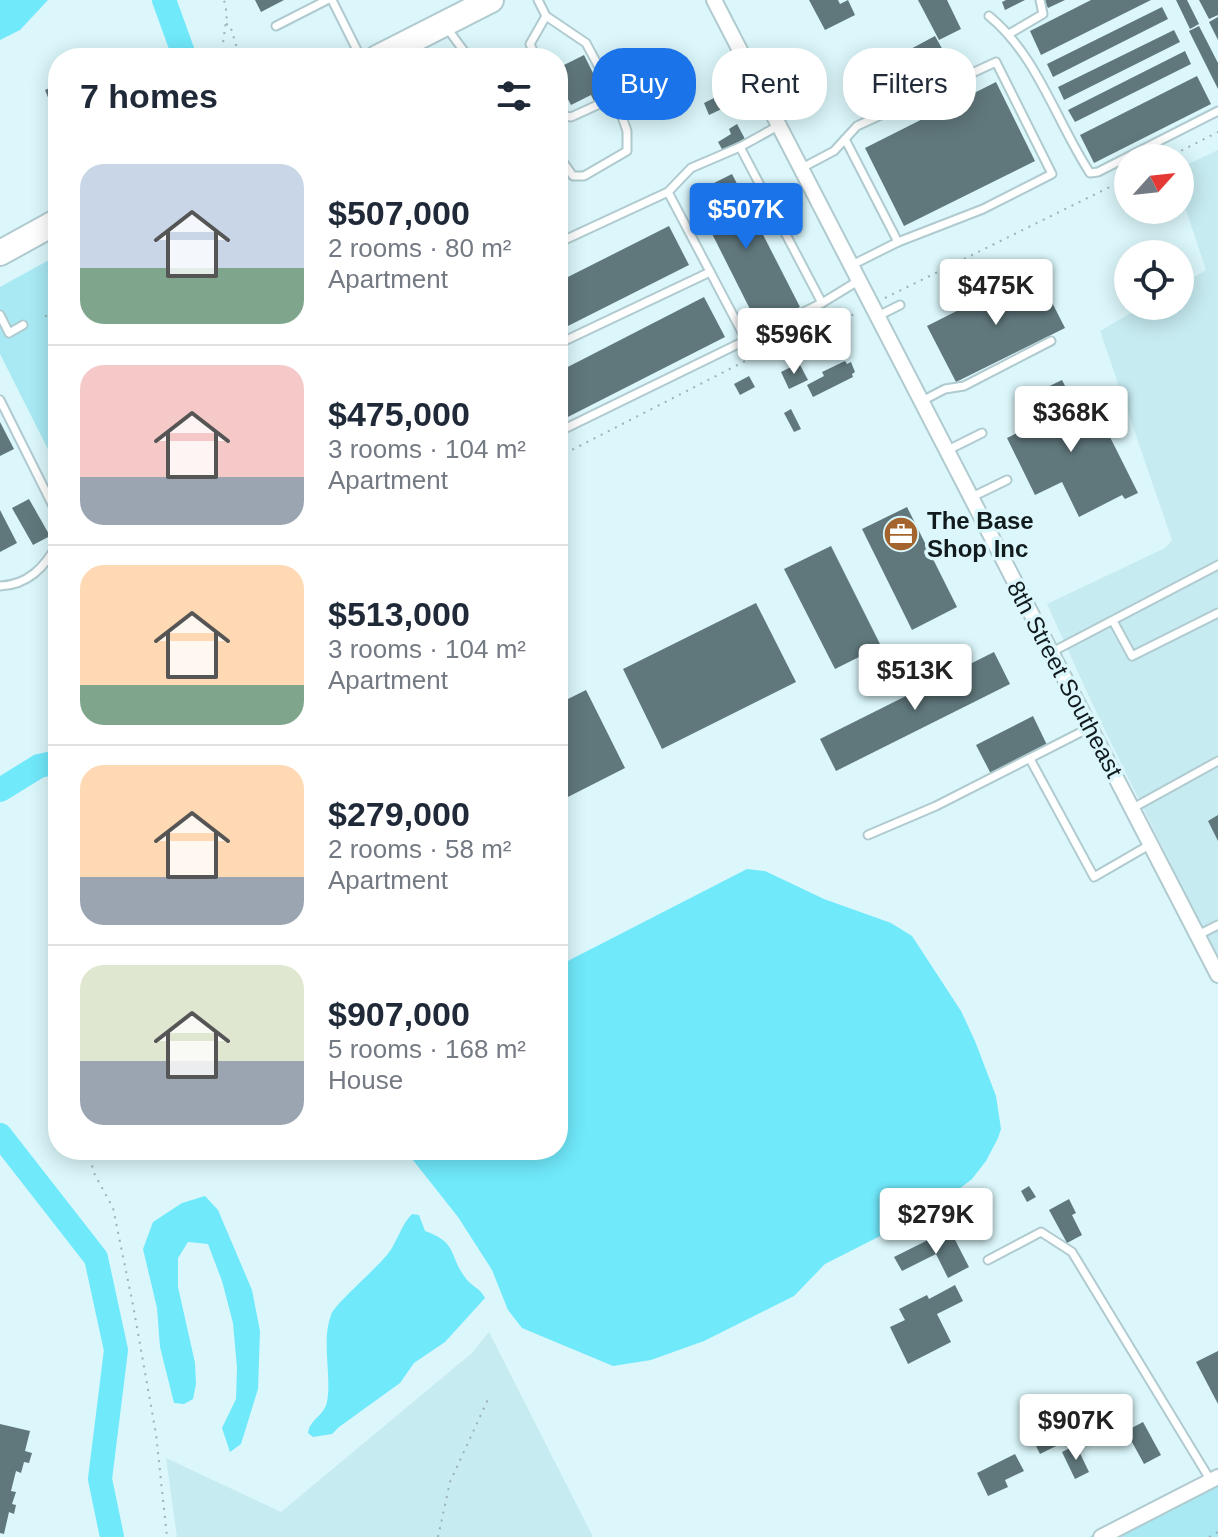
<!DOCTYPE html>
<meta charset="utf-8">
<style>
:root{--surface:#fff;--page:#f2f2f3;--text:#1f2937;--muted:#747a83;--line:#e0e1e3;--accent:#1a73e8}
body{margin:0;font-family:Arial,sans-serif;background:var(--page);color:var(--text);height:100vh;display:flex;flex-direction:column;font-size:30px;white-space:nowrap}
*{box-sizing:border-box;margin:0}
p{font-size:26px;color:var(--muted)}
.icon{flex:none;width:44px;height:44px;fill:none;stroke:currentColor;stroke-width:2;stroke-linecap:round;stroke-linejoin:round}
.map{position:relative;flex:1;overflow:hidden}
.panel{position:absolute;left:48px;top:48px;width:520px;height:1112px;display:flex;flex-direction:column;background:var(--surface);border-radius:32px;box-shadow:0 4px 20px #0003}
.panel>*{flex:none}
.guide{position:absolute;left:592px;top:48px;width:506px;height:72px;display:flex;gap:16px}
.needle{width:52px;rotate:63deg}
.fabs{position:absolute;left:1114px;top:144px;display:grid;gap:16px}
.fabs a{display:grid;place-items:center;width:80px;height:80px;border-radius:50%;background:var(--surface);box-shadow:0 4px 20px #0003;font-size:40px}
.price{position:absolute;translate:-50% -68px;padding:0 18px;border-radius:8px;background:#fff;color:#222;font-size:26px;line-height:52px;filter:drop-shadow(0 2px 4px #0008)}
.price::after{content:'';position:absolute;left:50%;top:48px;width:24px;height:18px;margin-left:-12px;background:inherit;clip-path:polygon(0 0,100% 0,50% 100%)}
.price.selected{background:var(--accent);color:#fff}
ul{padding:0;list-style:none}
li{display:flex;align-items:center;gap:24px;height:200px;padding:0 32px}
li+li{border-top:2px solid var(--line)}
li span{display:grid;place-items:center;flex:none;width:224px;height:160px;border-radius:24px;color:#555}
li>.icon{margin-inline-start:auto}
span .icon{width:96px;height:96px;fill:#fffc;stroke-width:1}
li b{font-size:34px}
h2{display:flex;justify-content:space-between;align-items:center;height:96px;padding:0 32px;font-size:34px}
.tag{padding:0 28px;border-radius:32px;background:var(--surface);box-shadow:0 4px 20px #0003;font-size:28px;line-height:72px}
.tag.selected{background:var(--accent);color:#fff}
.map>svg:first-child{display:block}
.built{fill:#c6ebf1}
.green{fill:#a8e9f4}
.water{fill:#70e9fb}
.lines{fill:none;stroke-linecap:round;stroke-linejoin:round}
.river{stroke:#70e9fb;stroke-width:24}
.building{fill:#60787c}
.lane-casing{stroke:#b0cbcf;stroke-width:11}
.street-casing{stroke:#b0cbcf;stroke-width:18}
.highway-casing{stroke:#b0cbcf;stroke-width:28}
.path{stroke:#9cb2b6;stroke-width:2;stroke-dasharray:2 6;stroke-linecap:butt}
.lane{stroke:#fff;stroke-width:7}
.street{stroke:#fff;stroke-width:14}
.highway{stroke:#fff;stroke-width:24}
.labels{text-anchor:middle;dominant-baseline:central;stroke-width:7;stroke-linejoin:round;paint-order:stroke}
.poi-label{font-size:24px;font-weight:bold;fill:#111b1d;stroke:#dbf7fb;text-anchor:start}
.street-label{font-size:24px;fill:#111b1d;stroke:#dbf7fb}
</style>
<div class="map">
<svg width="1218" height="1537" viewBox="0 0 1218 1537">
<rect width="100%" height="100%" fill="#dbf7fb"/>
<g class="built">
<polygon points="1218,150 1218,961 1098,716 1047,604 1165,548 1172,540 1100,331 1143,306 1180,306 1180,285 1206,270 1180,192 1180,168"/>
<polygon points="489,1332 593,1537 177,1537 166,1458 281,1512 472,1353"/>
</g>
<g class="green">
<polygon points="58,255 58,469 0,354 0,287"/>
<polygon points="1218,1468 1218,1537 1089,1537"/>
</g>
<g class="water">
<polygon points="0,0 48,0 20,30 0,40"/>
<polygon points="747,869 765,871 824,899 891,923 912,936 961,1011 975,1041 996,1096 1001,1129 998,1138 986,1161 972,1179 946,1199 888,1232 825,1264 794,1296 704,1341 651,1360 613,1366 522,1328 508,1310 492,1270 458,1217 405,1150 558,1150 558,966"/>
<polygon points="205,1196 218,1210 252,1290 260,1331 258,1389 241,1444 230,1452 222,1428 236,1399 237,1368 233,1323 222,1281 208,1244 188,1242 178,1258 178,1287 195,1363 196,1384 193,1399 184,1404 174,1403 160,1347 157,1308 143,1249 153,1222 182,1203"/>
<path d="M412,1214L419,1215L425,1231C459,1243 448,1256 467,1280C473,1287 480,1288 485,1298L445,1342L414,1363L400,1383L339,1427L332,1434L313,1437L308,1433C310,1419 324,1416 327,1402C332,1376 321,1341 331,1315C335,1303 379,1267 390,1251C398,1239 402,1224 412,1214Z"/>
</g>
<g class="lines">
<g class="river">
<polyline points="164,0 185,58"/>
<polyline points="0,790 39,766 58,762"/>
<polyline points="0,1135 96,1258 116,1350 100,1479 112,1537"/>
</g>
</g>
<g class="building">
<polygon points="255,0 284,0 261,12"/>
<polygon points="809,0 838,0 840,4 848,0 855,15 825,30"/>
<polygon points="918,0 947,0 961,29 939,40"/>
<polygon points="1006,0 1025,0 1005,10 1002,2"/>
<polygon points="1044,0 1065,0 1048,8"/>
<polygon points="1091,0 1151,0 1041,55 1030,31"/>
<polygon points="1176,0 1187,0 1199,24 1190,29"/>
<polygon points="1199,0 1218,0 1218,15 1209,19"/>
<polygon points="1162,7 1168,19 1053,77 1047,64"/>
<polygon points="1218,17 1218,40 1209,22"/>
<polygon points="1199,26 1218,63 1218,89 1189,31"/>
<polygon points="1174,30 1180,42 1064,100 1058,87"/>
<polygon points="935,36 944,52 888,82 879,66"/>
<polygon points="1185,51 1191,64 1075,122 1068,110"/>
<polygon points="584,55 598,83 603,80 609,93 594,101 591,95 571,105 558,80 558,68"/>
<polygon points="1197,76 1211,104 1094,163 1080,135"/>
<polygon points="996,82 1035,161 904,226 865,148"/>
<polygon points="58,84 58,122 45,90"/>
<polygon points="722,94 728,106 709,115 704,103"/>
<polygon points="737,124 745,139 723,151 718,142 731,134 729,129"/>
<polygon points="732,174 800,307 759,327 692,194"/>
<polygon points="669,226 689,265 558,331 558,282"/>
<polygon points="1036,271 1065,328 956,382 927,326"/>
<polygon points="704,297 725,337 558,422 558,372"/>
<polygon points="845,361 847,364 851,362 855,372 852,374 853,377 813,397 807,385 824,376 822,372"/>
<polygon points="799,363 808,380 789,389 781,372"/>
<polygon points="749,376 755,387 740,395 734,384"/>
<polygon points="1062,380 1087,429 1102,421 1138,493 1125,499 1122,495 1079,517 1062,482 1035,495 1007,438 1045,419 1033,394"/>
<polygon points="791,409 801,429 794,432 784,413"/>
<polygon points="0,422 14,449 0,456"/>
<polygon points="29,499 50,536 33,545 12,508"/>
<polygon points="907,507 957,607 912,630 862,529"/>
<polygon points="0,510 17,543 0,552"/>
<polygon points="831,546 881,646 835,669 784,569"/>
<polygon points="756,603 796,682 662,749 623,669"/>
<polygon points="994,652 1010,684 836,771 820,739"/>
<polygon points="586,690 625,768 558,802 558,704"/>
<polygon points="1033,716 1047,745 991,774 976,745"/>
<polygon points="1218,815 1218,841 1208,821"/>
<polygon points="1029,1186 1036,1197 1027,1202 1021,1191"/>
<polygon points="1069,1199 1076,1213 1072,1215 1082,1235 1067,1243 1049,1210"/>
<polygon points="952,1234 969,1267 948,1278 936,1254 902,1271 894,1257 932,1238 934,1243"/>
<polygon points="955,1285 963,1301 937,1314 951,1342 908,1364 890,1327 905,1320 899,1309 927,1295 929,1299"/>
<polygon points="1218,1351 1218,1404 1196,1362"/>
<polygon points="1143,1422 1161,1455 1144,1464 1126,1431"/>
<polygon points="0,1424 30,1431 25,1451 32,1453 29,1463 24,1462 21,1473 16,1471 11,1491 16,1492 12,1504 16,1505 14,1514 9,1512 4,1534 0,1533"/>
<polygon points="1052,1428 1060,1444 1040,1454 1032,1438"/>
<polygon points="1076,1445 1089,1472 1075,1479 1062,1452"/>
<polygon points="1015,1454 1024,1471 1005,1480 1008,1487 988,1496 977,1473"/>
</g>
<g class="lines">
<defs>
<g id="lane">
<polyline points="332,0 361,58"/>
<polyline points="538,0 546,16 586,43 615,97 627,131 627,151 584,176 573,176 558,155"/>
<path d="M989,16C1037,55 1056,121 1090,173L1098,172L1218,111"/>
<polyline points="276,26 327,0"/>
<polyline points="447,28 469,58"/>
<polyline points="1009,34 1043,14 1040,0"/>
<polyline points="536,58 530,44 546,16"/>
<polyline points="558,104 565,116 571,117 615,97"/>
<polyline points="845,139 898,242"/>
<polyline points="740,147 822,303"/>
<polyline points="800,169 834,151 857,126 996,62 1052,174 983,209 898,242 852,265"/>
<polyline points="668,192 745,338"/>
<polyline points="558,243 668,192 691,168 740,147 778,126"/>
<polyline points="0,315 9,333 23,325"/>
<polyline points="878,316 900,305"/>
<polyline points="558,344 710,272"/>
<polyline points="0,400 58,516"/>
<polyline points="920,402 945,389 964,386 1051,341"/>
<polyline points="558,432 822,303 858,281"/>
<polyline points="946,451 982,433"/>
<polyline points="972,497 1007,480"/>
<path d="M0,586C28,585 45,567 58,543"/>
<polyline points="1113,621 1132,656 1218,613"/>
<polyline points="1052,652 1218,565"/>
<polyline points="1030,759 1094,877 1151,844"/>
<polyline points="1133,808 1218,761"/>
<polyline points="868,835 936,806 1091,727"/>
<polyline points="1198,935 1218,925"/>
<polyline points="988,1260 1041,1232 1072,1252 1211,1481"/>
</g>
<g id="street">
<polyline points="714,0 1218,975"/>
<polyline points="1101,1537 1218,1477"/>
</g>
<g id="highway">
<polyline points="377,58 491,0"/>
<polyline points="0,253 58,221"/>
</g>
</defs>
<use href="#lane" class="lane-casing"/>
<use href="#street" class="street-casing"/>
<use href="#highway" class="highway-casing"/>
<g class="path">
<polyline points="226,24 230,25 240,58"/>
<polyline points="221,58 227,14 224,0"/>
<polyline points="1167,158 1218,132"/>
<polyline points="885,298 1128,178"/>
<polyline points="45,316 58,315"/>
<polyline points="558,457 755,356 770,357 858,312"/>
<polyline points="58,842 50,870 58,929"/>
<polyline points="88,1150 94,1173 113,1208 133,1305 156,1434 167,1537"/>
<polyline points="438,1537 450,1482 490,1395"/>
<polyline points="1209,1537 1218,1532"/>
</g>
<use href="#lane" class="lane"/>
<use href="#street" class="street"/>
<use href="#highway" class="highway"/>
</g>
<defs>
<symbol id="office-disc" viewBox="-11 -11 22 22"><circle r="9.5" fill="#a4642d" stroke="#dbf7fb"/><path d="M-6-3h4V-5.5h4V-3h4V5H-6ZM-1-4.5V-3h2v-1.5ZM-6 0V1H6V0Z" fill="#fff"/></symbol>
</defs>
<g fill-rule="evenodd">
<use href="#office-disc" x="881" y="514" width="40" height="40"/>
</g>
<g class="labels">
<g class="poi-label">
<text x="927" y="520">The Base<tspan x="927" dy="28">Shop Inc</tspan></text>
</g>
<g class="street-label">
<text transform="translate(1065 679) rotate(62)">8th Street Southeast</text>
</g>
</g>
</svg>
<div class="fabs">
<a><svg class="needle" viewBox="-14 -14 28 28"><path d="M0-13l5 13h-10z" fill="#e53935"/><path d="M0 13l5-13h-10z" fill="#747a83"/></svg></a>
<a><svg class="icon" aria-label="locate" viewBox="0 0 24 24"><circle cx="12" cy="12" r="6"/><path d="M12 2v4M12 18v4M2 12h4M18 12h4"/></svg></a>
</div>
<b class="price selected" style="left:746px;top:251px">$507K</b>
<b class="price" style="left:996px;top:327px">$475K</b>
<b class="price" style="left:794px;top:376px">$596K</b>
<b class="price" style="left:1071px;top:454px">$368K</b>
<b class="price" style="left:915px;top:712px">$513K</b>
<b class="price" style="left:936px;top:1256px">$279K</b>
<b class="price" style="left:1076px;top:1462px">$907K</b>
<div class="guide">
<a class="tag selected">Buy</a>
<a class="tag">Rent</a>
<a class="tag">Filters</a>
</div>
<section class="panel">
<h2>7 homes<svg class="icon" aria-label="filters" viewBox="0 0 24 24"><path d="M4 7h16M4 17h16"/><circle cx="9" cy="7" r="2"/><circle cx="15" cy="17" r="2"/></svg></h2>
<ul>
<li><span style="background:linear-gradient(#c9d6e8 65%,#7fa58c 0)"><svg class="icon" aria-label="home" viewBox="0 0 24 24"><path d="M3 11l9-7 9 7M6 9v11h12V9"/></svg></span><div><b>$507,000</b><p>2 rooms · 80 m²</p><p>Apartment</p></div></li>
<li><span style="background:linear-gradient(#f6c9c9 70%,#9aa5b1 0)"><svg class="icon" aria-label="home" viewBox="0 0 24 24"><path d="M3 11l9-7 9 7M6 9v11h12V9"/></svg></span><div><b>$475,000</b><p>3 rooms · 104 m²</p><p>Apartment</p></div></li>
<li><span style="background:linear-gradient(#ffd9b3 75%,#7fa58c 0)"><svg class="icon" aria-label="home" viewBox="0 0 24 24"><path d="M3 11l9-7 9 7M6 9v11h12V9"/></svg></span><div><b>$513,000</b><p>3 rooms · 104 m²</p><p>Apartment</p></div></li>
<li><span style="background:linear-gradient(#ffd9b3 70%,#9aa5b1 0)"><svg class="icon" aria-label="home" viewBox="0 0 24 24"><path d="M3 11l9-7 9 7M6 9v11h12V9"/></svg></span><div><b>$279,000</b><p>2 rooms · 58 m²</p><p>Apartment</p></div></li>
<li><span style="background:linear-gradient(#dfe7d0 60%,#9aa5b1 0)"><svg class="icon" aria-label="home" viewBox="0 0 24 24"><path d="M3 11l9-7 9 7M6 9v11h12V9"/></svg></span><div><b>$907,000</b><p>5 rooms · 168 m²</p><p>House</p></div></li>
</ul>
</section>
</div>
